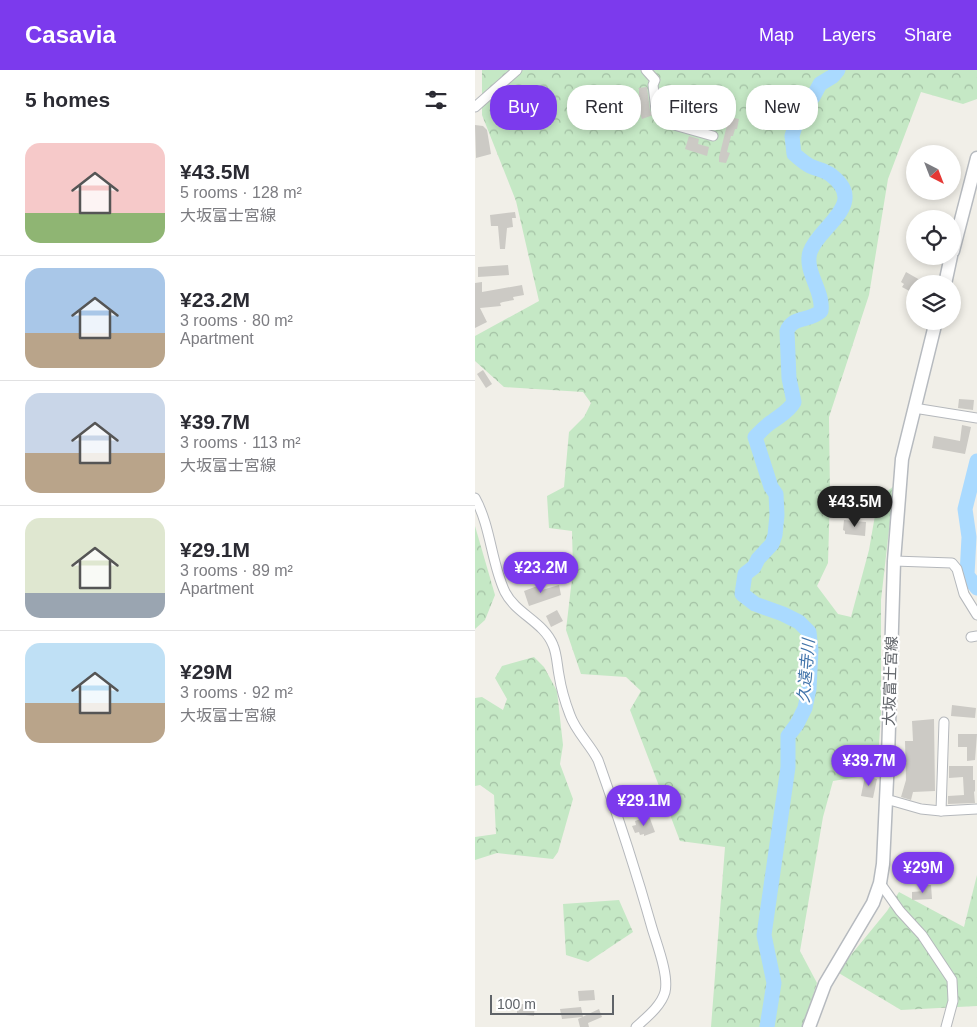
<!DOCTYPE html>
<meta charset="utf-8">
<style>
:root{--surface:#fff;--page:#f7f7f7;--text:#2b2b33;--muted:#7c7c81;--line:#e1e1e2;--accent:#7c3aed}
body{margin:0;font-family:Arial,"Noto Sans JP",sans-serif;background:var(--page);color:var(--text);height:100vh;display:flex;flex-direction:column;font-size:19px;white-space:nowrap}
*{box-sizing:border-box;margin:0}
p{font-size:16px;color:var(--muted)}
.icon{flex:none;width:28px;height:28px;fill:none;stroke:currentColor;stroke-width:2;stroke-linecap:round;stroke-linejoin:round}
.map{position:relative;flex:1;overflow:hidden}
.drawer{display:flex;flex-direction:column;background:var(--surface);width:475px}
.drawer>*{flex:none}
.top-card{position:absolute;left:15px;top:15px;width:411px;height:45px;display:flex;gap:10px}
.needle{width:32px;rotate:138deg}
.fabs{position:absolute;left:431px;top:75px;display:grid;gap:10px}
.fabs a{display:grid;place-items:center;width:55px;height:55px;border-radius:50%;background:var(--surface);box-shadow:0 2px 8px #0003;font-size:25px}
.scale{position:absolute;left:15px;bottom:12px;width:124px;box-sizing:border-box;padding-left:5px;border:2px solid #5f6368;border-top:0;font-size:14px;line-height:18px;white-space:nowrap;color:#5f6368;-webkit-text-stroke:4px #fff;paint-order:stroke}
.price{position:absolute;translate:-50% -42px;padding:0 11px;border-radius:18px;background:var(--accent);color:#fff;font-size:16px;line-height:32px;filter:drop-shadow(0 1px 2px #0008)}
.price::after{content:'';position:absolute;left:50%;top:30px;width:15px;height:11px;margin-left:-8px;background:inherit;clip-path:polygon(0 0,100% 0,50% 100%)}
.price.on{background:#222;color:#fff}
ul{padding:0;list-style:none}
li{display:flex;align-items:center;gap:15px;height:125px;padding:0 25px}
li+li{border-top:1px solid var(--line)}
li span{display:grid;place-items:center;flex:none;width:140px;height:100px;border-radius:15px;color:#555}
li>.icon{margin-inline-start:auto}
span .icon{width:60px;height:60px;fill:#fffc;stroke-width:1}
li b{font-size:21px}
h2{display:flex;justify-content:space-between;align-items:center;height:60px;padding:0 25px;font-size:21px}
.tag{padding:0 18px;border-radius:20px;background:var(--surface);box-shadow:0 2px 8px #0003;font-size:18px;line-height:45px}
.tag.on{background:var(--accent);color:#fff}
header{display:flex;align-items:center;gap:30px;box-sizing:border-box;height:70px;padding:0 25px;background:var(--accent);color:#fff}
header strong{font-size:24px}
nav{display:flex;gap:28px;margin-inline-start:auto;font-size:18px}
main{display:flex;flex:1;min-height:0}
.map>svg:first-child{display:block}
.forest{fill:url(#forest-crowns)}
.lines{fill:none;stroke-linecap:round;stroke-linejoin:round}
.river{stroke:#aadaff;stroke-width:15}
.building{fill:#cccac5}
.street-casing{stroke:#b5b8bc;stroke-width:11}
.secondary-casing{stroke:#b6babf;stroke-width:15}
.street{stroke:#fff;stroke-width:9}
.secondary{stroke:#fff;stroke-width:12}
.labels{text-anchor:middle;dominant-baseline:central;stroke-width:4.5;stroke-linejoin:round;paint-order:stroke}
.street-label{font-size:15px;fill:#5f6368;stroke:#fff}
.water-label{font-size:16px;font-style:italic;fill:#4174aa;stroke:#fff}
</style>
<header>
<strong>Casavia</strong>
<nav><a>Map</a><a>Layers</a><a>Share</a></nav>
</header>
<main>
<section class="drawer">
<h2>5 homes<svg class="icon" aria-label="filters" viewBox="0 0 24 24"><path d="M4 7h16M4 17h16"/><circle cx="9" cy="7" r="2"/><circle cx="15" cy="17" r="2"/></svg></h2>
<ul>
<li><span style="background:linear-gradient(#f6c9c9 70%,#8fb573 0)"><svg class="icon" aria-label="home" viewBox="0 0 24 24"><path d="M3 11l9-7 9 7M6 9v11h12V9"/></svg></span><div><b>¥43.5M</b><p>5 rooms · 128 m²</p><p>大坂富士宮線</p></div></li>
<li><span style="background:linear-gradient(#a9c7e8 65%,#b9a48a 0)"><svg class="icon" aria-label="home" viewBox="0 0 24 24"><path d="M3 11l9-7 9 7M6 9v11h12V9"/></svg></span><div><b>¥23.2M</b><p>3 rooms · 80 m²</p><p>Apartment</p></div></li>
<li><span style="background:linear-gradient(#c9d6e8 60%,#b9a48a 0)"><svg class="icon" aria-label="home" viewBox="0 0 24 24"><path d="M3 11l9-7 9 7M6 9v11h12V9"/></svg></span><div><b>¥39.7M</b><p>3 rooms · 113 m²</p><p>大坂富士宮線</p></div></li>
<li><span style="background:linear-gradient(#dfe7d0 75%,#9aa5b1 0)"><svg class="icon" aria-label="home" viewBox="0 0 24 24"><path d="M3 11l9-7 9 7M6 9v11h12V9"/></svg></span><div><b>¥29.1M</b><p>3 rooms · 89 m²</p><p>Apartment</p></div></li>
<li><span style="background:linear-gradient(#bfe0f5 60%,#b9a48a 0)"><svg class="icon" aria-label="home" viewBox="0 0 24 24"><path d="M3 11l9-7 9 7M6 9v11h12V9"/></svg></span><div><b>¥29M</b><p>3 rooms · 92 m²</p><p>大坂富士宮線</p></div></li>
</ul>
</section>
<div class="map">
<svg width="502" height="957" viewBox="0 0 502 957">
<defs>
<pattern id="forest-crowns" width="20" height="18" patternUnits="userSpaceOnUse" patternTransform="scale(1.25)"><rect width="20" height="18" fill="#c5e8c5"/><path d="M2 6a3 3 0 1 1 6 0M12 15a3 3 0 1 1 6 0" fill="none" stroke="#a3c0a4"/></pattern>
</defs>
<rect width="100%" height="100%" fill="#f1efe8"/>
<g class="forest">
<polygon points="7,0 502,0 502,29 488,34 446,22 413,109 394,225 354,347 355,424 353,493 342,516 363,544 376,547 394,480 403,428 419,416 406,530 406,644 402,704 358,711 348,747 325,881 342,913 328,957 236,957 250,777 205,771 155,640 166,621 151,607 106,604 91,560 98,500 97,461 74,458 72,426 89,417 94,362 109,347 116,333 108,322 29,317 0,291 0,266 64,231 41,131 7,45"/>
<polygon points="0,456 20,525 10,550 0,559"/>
<polygon points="59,587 69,597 82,621 88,675 85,694 98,729 83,782 78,789 22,783 0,790 0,767 21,764 19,725 5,715 0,716 0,628 7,627 28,640 32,629 20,608 27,596"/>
<polygon points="502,805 502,936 426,940 362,902 412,841 424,822 489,857"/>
<polygon points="144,830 158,862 113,892 91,885 88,834"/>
</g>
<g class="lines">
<g class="river">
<polyline points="502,391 490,439 494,467 492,505 502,518"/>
<path d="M292,957L299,913L289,865L313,697V666L322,654L330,638L334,619L336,580L334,562L324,552L308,544L280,534L267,524L270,504L279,497L283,489L297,474L300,465L302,445L301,424L296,417L280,367C285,362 291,355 298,351C306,345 314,341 319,332L314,308L312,261C317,246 334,252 346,241C349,221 329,202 335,182C344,156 394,134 356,105C350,100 341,99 335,96C329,93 324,88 319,84L317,66L326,38L338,27L345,14L358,6L363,0"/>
</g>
</g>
<g class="building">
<polygon points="172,17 175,41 178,45 167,49 164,40 147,43 146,35 164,31 164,19 163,18"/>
<polygon points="188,22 196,28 198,26 213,38 204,49 187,37 185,24"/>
<polygon points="216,44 242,48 239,60 232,58 233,56 216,53"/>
<polygon points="254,47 264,49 262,59 260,59 258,66 256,66 252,82 255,83 251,93 244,92 244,87"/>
<polygon points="0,55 8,56 12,60 16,84 1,88"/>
<polygon points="214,66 224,69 223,74 234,77 232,86 210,79"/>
<polygon points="40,142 41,148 37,148 38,157 32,158 30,179 25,179 23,156 16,156 15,145"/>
<polygon points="33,195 34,205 3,207 3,197"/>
<polygon points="431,202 452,214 440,214 440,224 427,217 429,214 426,212"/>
<polygon points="7,212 7,222 47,215 49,225 38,227 39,230 28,232 25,233 26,236 5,238 12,252 0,258 0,213"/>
<polygon points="8,300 17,314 11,318 2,304"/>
<polygon points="484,329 499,330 498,340 483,338"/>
<polygon points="487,355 496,357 490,384 457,378 459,366 485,371"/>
<polygon points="369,431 379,433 375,449 366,447"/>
<polygon points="369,450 391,452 390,466 370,464 370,461 368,460"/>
<polygon points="65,515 67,520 84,515 86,525 54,536 49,521"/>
<polygon points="82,540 88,551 76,557 71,546"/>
<polygon points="477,635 501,638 500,648 476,646"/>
<polygon points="459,649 460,721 438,722 436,730 426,727 431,710 430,671 438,671 437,651"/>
<polygon points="483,664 502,664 500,690 492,691 492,677 483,677"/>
<polygon points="474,696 498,696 498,710 500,710 500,721 499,722 500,733 473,734 473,726 489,725 488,707 474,708"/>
<polygon points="390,706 402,709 398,728 386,726"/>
<polygon points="174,746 180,762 169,766 169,764 165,765 164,762 160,763 157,756 161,755 160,751"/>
<polygon points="448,815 456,815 457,829 437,830 437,822 449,821"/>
<polygon points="119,920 120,930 104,931 103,921"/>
<polygon points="49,932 60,933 59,946 42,944 42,937 45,937 45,934 49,934"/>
<polygon points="106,937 108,947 87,949 85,939"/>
<polygon points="124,939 127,947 113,953 114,957 105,957 103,949"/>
</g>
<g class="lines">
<defs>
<g id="street">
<polyline points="171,0 180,10 178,15 181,40 199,55 238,66"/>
<polyline points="0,37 42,0"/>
<polyline points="439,338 502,348"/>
<path d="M0,428C16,457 16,492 30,522C41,544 69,552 78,575C82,584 82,595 84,605C86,618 90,632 95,645C101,662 115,674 123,690C143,746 161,801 177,858C182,875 194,905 190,922C186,936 172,947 161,957"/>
<polyline points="419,491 477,493 482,499 489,524 502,545"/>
<polyline points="496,567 502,566"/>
<polyline points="411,729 446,739 466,741 502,739"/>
<polyline points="466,741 469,652"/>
<polyline points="405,813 425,841 447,865 477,910 478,931 471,957"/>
</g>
<g id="secondary">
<polyline points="478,181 502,88"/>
<polyline points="470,214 476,186"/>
<polyline points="334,957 350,914 398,833 405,813 408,794 413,688 419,491 427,389 461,251"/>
</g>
</defs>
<use href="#street" class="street-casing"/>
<use href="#secondary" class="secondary-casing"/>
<use href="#street" class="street"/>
<use href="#secondary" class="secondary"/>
</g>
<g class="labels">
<g class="street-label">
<text transform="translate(415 611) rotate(-88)">大坂富士宮線</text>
</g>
<g class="water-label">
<text transform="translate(331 601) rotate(-85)">久遠寺川</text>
</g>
</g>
</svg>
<div class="fabs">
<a><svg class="needle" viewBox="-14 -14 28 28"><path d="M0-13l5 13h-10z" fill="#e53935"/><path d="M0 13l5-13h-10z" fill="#7c7c81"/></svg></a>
<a><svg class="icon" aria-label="locate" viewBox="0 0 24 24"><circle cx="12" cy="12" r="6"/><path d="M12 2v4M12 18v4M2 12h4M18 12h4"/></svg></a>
<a><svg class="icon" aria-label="layers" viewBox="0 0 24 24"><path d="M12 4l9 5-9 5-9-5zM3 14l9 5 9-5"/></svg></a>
</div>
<div class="scale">100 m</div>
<b class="price on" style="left:380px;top:458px">¥43.5M</b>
<b class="price" style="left:66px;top:524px">¥23.2M</b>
<b class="price" style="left:394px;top:717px">¥39.7M</b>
<b class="price" style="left:169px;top:757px">¥29.1M</b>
<b class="price" style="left:448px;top:824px">¥29M</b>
<div class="top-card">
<a class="tag on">Buy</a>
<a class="tag">Rent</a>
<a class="tag">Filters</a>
<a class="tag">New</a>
</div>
</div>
</main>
